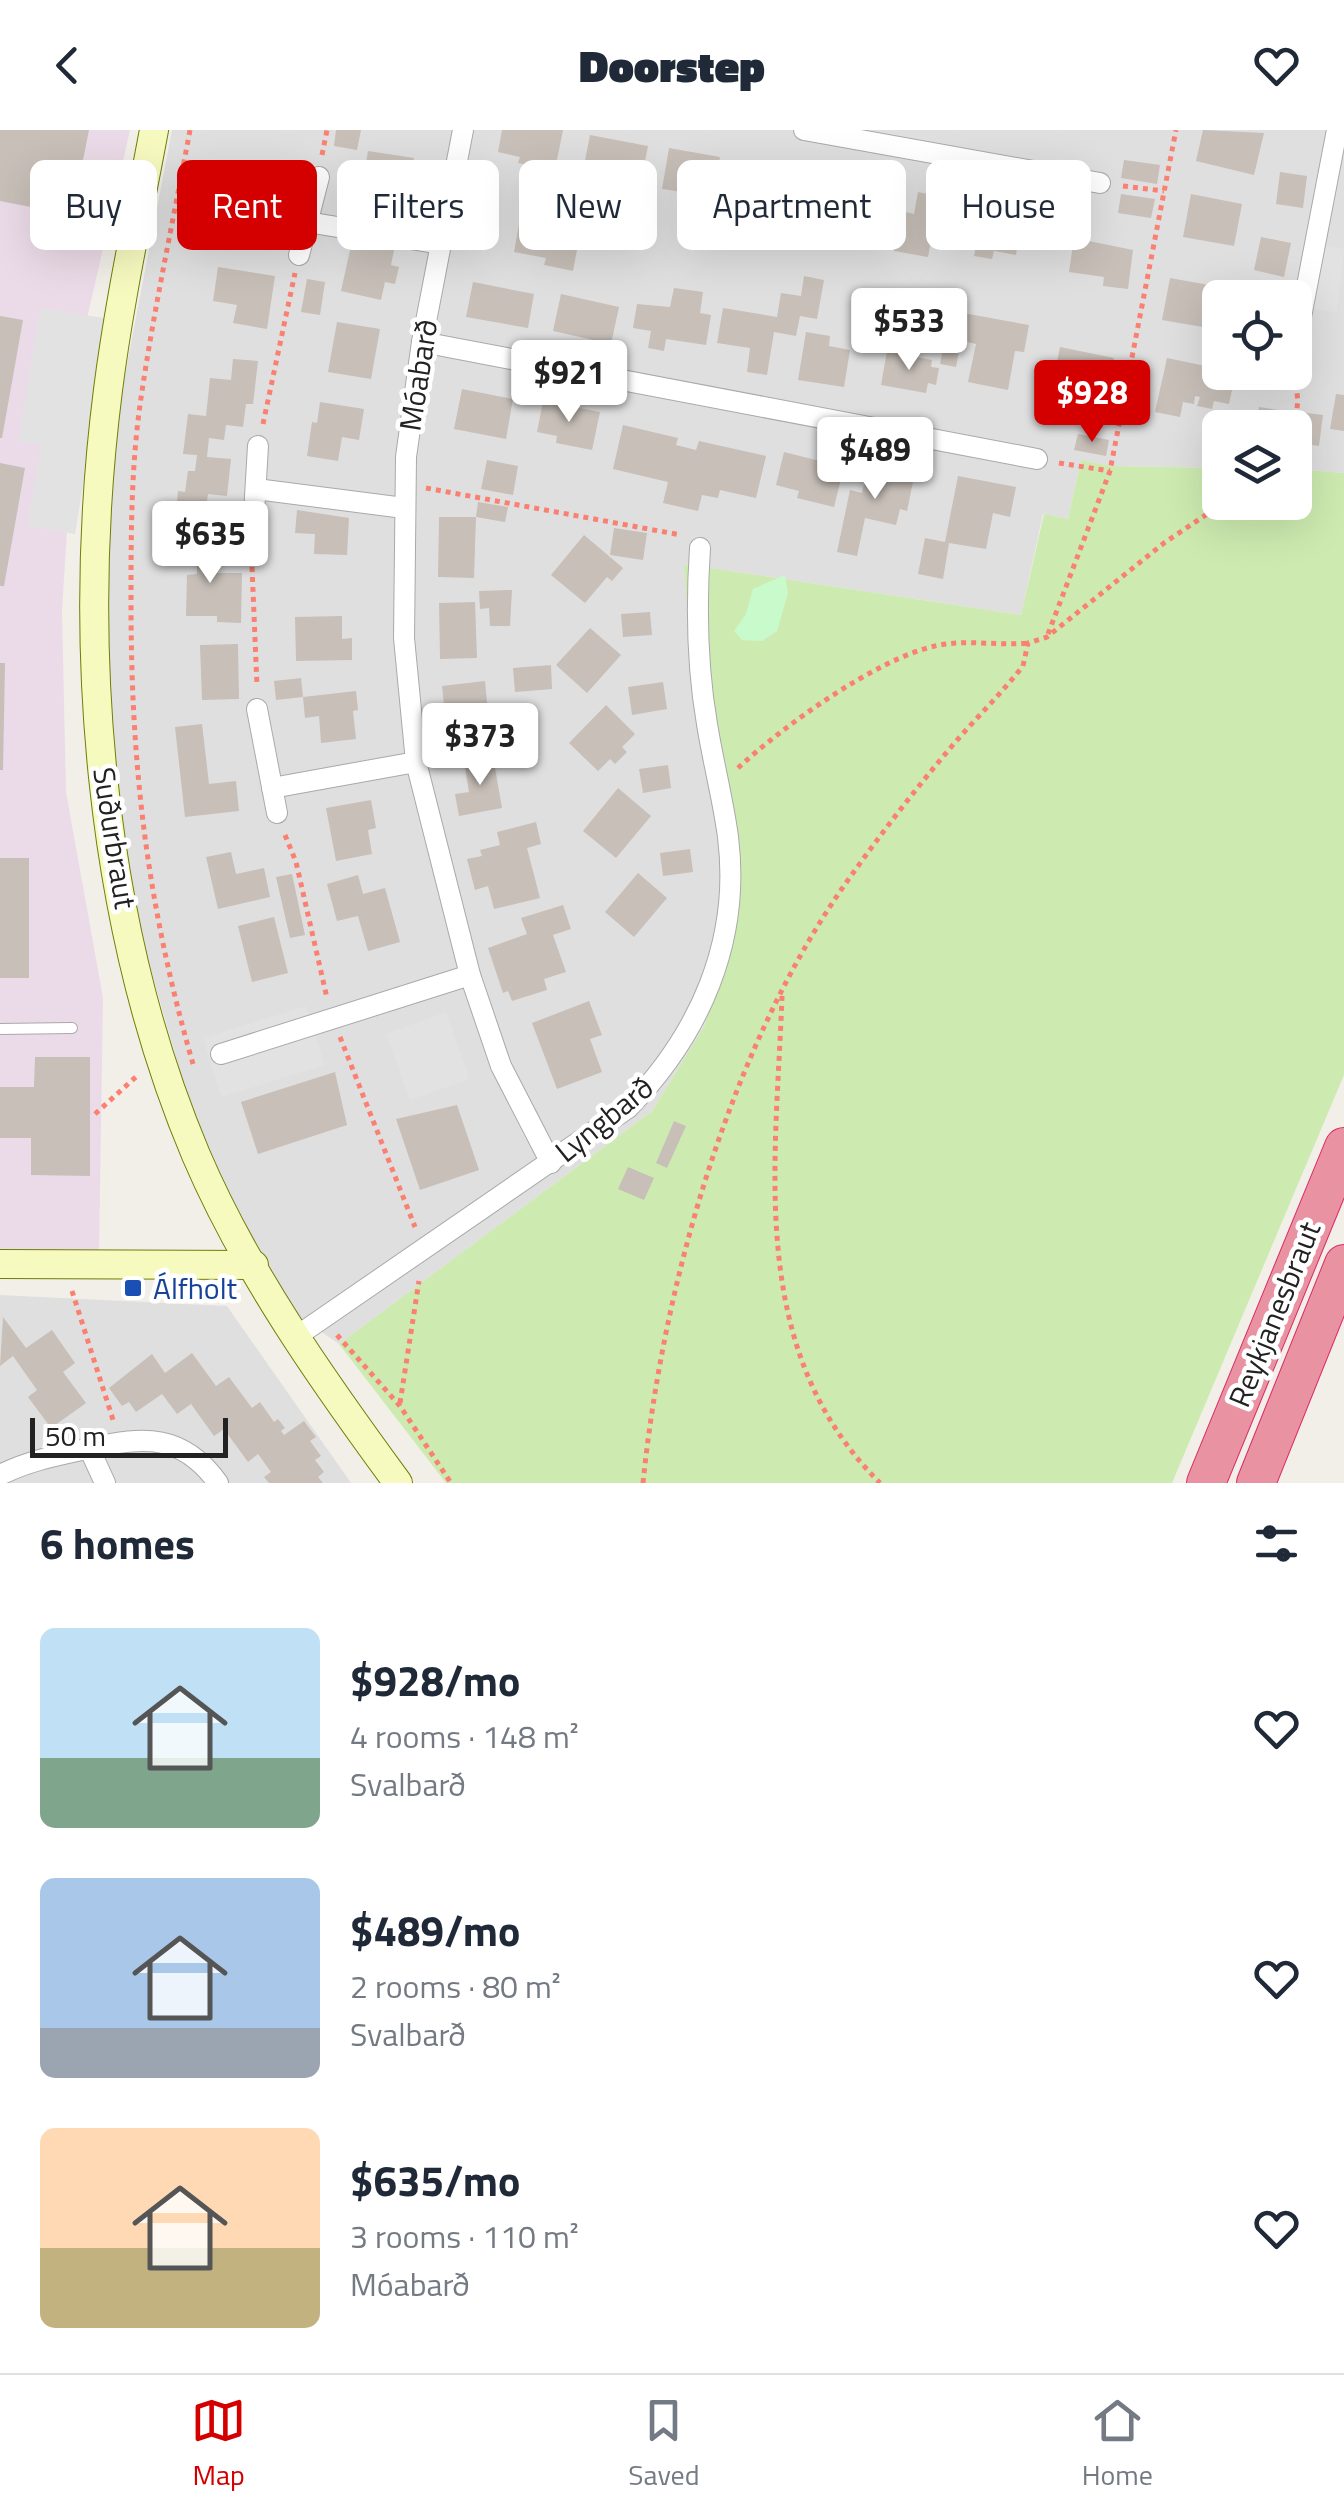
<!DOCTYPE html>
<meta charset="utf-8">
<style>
:root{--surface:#fff;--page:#f2f2f3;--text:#1f2937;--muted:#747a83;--line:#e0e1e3;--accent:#d40000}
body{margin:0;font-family:"Titillium Web",sans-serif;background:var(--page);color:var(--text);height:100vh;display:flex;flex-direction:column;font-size:38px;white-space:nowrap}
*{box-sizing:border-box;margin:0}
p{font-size:32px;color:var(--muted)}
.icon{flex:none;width:55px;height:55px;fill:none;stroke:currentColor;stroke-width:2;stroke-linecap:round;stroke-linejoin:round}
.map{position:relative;height:1353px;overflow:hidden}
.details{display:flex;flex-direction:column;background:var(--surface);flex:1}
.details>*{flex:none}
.hud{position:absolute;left:30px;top:30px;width:1285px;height:90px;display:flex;gap:20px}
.fabs{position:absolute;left:1202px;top:150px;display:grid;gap:20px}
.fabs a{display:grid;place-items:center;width:110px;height:110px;border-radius:15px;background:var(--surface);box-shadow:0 10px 40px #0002;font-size:50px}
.scale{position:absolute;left:30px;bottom:25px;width:198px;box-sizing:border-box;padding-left:10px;border:5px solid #222;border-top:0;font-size:28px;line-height:35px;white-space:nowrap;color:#222;-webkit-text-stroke:8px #fff;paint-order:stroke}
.price{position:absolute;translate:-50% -85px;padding:0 22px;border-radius:10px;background:#fff;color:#222;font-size:32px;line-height:65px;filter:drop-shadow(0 2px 5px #0008)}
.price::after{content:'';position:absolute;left:50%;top:60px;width:30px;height:22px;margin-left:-15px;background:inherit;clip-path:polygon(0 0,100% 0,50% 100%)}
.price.active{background:var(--accent);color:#fff}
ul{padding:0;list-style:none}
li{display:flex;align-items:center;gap:30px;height:250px;padding:0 40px}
li span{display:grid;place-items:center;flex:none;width:280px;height:200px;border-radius:15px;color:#555}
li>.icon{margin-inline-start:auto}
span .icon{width:120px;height:120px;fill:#fffc;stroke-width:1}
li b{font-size:42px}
h2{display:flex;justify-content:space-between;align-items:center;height:120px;padding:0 40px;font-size:42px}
.tag{padding:0 35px;border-radius:15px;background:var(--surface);box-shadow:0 10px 40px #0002;font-size:35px;line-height:90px}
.tag.active{background:var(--accent);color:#fff}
header{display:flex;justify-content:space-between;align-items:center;height:130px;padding:0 40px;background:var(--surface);font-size:45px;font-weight:800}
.tabs{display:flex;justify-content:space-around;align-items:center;height:140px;border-top:2px solid var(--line);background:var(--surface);font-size:28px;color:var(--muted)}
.tabs a{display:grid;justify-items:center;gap:5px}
.tabs .active{color:var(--accent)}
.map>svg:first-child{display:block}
.residential{fill:#e0dfdf;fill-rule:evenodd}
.industrial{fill:#ebdbe8}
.grass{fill:#cdebb0}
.park{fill:#c8facc}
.parking{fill:#e2e2e2}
.building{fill:#c7bfb8}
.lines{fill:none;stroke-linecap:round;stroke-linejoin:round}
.lane-casing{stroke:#a9a9a9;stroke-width:12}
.street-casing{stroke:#a9a9a9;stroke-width:22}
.secondary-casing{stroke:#707d05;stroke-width:30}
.highway-casing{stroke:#dc2a67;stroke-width:40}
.path{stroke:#fa8072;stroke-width:5;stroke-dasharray:5 5;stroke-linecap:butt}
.lane{stroke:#fff;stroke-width:10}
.street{stroke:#fff;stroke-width:20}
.secondary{stroke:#f7fabf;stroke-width:28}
.highway{stroke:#e892a2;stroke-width:38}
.transit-dot{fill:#1a4fb4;stroke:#fff;stroke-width:4}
.labels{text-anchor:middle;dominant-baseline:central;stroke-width:9;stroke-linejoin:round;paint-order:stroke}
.street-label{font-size:30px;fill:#222;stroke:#fff}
.transit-label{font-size:30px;fill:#164399;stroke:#fff;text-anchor:start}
</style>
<header><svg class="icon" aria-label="back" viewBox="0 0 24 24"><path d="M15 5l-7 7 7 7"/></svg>Doorstep<svg class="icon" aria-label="heart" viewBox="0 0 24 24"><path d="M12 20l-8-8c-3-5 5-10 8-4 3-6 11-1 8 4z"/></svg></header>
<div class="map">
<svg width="1344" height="1353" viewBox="0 0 1344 1353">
<rect width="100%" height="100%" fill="#f2efe9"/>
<g class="residential">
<path d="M172,0H1344V343L1295,339V298H1220V338L1111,336L1081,330L1068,389L1043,384L1021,485L684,434L717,635L726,814L705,895L652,981L339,1214L294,1183L239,1085L194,990L128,760L103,526L109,399L119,276ZM1220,168H1295V242H1220Z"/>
<polygon points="0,1165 227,1176 351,1353 0,1353"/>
</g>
<polygon class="industrial" points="0,0 130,0 78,228 62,480 66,662 103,868 99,1122 0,1119"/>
<polygon class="grass" points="1081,330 1111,336 1220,338 1220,372 1295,372 1295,339 1344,343 1344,945 1172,1353 446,1353 339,1214 652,981 705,895 739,745 692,539 684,434 1021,485 1044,384 1068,389"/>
<polygon class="park" points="785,445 788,463 777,501 762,511 742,510 734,501 746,484 753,459"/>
<g class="parking">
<polygon points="1323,116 1344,119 1337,182 1313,179"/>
<polygon points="40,178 110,189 75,404 27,396 41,315 18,311"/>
<polygon points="306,876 325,935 221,967 203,908"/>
<polygon points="446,882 470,949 410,970 386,904"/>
</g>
<g class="building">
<polygon points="0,0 89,0 72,85 0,71"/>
<polygon points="336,0 361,0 357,20 334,16"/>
<polygon points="502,0 563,0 555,40 518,33 520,27 498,22"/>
<polygon points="1203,0 1264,3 1254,45 1196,31"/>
<polygon points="590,5 648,16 640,57 582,46"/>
<polygon points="669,18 720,27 714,60 683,54 682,62 662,59"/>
<polygon points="368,21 414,28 404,87 358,79"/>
<polygon points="1124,30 1160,35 1157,54 1121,48"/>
<polygon points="252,33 277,38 273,58 268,57 259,105 225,99 234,51 248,53"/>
<polygon points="749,35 809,47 801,87 761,79 759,93 715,84 721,55 744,59"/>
<polygon points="1280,42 1307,46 1303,78 1276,74"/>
<polygon points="840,46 890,56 887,71 903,74 901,81 914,84 918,62 968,72 962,106 933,100 928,127 894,121 896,106 881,103 882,98 832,89"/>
<polygon points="1121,64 1155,69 1151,88 1118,83"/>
<polygon points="1191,64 1242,74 1234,116 1183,107"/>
<polygon points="523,72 584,83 573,141 544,135 546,128 514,122"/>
<polygon points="998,75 1051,85 1045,116 1018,112 1016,125 994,121 992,129 974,126 981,92 995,94"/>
<polygon points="1261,107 1291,113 1284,147 1254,140"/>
<polygon points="1074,108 1133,120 1128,159 1103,156 1104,147 1069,142"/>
<polygon points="352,111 394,120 391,135 399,137 395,154 385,152 381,170 341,161"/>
<polygon points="218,137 275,146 267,199 233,193 237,175 213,171"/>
<polygon points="804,146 824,150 817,189 800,186 796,206 774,202 767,245 747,242 750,218 717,213 723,178 777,187 781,163 801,166"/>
<polygon points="1170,148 1231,159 1229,168 1220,168 1220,200 1162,190"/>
<polygon points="307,149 325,152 320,185 301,182"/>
<polygon points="473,152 534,164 528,198 466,187"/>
<polygon points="674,158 703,162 700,183 711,185 706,215 666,209 664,221 648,218 651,201 633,198 637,174 670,177"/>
<polygon points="561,164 619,177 611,214 553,201"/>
<polygon points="963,183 1029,195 1024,222 1015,221 1008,260 968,252 976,214 958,210"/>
<polygon points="0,186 23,190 2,308 0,308"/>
<polygon points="337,192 380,199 371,249 328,242"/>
<polygon points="806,202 830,206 829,216 850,220 844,257 798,250"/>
<polygon points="944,213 960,216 956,237 940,234"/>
<polygon points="1060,217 1114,228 1102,290 1065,283 1068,264 1051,261"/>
<polygon points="887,221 932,230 931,237 939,238 936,255 928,253 926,263 881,255"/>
<polygon points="1167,228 1220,239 1220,242 1236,242 1229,274 1214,271 1212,279 1197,276 1200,267 1195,266 1194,274 1183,272 1180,287 1155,282"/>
<polygon points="233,229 258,231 253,274 246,274 243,297 226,295 224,310 209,308 207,327 231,329 227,366 208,364 205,385 176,382 178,361 185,362 188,341 195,341 197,325 183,324 188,284 206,286 210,248 231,250"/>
<polygon points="462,259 513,269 506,309 454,299"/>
<polygon points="1336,264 1344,265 1344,301 1330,299"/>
<polygon points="543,271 600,282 592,320 556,313 557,306 537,302"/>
<polygon points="320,272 364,279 359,310 342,307 338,331 307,326 312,292 317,293"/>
<polygon points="1259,277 1290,282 1287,298 1256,298"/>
<polygon points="1299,282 1323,285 1319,316 1295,313"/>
<polygon points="623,295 678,308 676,315 696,320 699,311 766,326 756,368 720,360 718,368 702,365 698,381 663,373 668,352 613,339"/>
<polygon points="1078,304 1109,310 1106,326 1074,320"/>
<polygon points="784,322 844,337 834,377 797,368 799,361 776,355"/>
<polygon points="870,328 915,342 907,381 900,379 896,395 865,388 857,426 837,422 850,360 862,363"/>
<polygon points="487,330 518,336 513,365 481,359"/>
<polygon points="0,333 25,338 4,456 0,456"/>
<polygon points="958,346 1016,357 1010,387 993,383 986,419 949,413 943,449 918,444 925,408 945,412"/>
<polygon points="478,372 508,377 505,392 476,387"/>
<polygon points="297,380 349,388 347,425 314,424 315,404 295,403"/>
<polygon points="439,387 476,387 474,448 438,447"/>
<polygon points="614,398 647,403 643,430 610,425"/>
<polygon points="584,405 623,438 612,451 607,447 585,473 551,445"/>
<polygon points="173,413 211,414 211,434 206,434 206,443 242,443 241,493 217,492 217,486 186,486 187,445 197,444 197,434 173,433"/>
<polygon points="512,460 510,496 490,496 489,478 480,479 479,461"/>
<polygon points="475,472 477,528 440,529 439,473"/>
<polygon points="650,482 652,505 623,507 621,484"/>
<polygon points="342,486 342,509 352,508 352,530 296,531 295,487"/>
<polygon points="590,498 621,525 587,563 556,535"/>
<polygon points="238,514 239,569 202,570 200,515"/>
<polygon points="0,533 5,533 3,640 0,640"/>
<polygon points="551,535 552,559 515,562 513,538"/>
<polygon points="301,548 303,567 356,561 358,580 353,581 356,609 321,613 319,586 305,588 303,567 276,570 274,551"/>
<polygon points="485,551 488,582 513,575 514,584 508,585 510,605 448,612 442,556"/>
<polygon points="663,552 667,579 632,585 628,557"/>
<polygon points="606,575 635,604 622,617 627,622 615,634 610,629 598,641 569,613"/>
<polygon points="202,594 209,654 236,651 239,681 185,687 175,597"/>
<polygon points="493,626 502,678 459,686 455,664 469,662 464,631"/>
<polygon points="668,635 671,658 643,663 639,639"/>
<polygon points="618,658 651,686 616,728 583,701"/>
<polygon points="371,670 376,698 368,700 372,724 336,731 326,678"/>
<polygon points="536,692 541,714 527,718 540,768 494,779 488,756 475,760 467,729 482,726 480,720 500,715 497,702"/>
<polygon points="690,719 693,742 663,746 660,723"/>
<polygon points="231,722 236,744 264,738 270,767 218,779 206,727"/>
<rect x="0" y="728" width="29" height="120"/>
<polygon points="638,743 667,768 634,807 605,782"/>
<polygon points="292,744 305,805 290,808 276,747"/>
<polygon points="358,745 363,764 385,758 400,812 368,821 358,786 337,791 327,754"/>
<polygon points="563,775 571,799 553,805 566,842 544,849 547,860 512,871 508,861 503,863 488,818 527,804 521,788"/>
<polygon points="274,787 288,843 252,852 238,796"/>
<polygon points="589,871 602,905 590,909 602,942 557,959 532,893"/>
<polygon points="35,927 90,927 90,1046 31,1045 31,1008 0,1008 0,957 34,957"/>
<polygon points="335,942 347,995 258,1024 241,972"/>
<polygon points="457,975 479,1040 420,1060 396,989"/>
<polygon points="674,991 686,996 667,1038 656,1033"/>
<polygon points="628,1037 654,1048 644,1070 618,1059"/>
<polygon points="3,1187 26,1218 52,1200 75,1233 63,1242 86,1273 51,1298 28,1267 37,1260 13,1226 0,1236"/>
<polygon points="192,1223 216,1256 229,1247 252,1278 260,1272 274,1292 278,1289 285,1298 281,1301 284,1305 304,1291 316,1307 310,1311 321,1326 315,1330 324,1342 318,1347 323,1353 269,1353 264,1347 271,1342 258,1324 248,1332 224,1299 214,1306 191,1274 177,1284 162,1264 136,1282 129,1272 122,1276 109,1258 152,1224 165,1243"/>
</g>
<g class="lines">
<defs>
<polyline id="lane" points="0,899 72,898"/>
<g id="street">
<polyline points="463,0 422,212 406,327 404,508 416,632 470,845 501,936 551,1033"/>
<polyline points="804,0 1100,53"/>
<polyline points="307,92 441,114"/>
<polyline points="299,125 319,47"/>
<polyline points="422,212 1037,329"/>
<polyline points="1295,218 1337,0"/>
<polyline points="256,359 404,378"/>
<polyline points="252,417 258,316"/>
<polyline points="257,579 277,683"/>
<polyline points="272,658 416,632"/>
<polyline points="221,924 470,845"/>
<path d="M297,1206L628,978C700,904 741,811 728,707C723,669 713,632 707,594C697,536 696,478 700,418"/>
<polyline points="89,1318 105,1353"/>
<path d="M0,1345C30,1330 59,1325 91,1318C144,1306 183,1304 218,1353"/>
</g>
<g id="secondary">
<path d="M154,0C138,86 119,173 108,260C76,510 98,793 196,1025C246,1142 323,1251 398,1353"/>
<polyline points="0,1134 254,1135"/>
</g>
<g id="highway">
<polyline points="1206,1353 1344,1017"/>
<polyline points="1256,1353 1344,1134"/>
</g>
</defs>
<use href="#lane" class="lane-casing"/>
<use href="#street" class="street-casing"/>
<use href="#secondary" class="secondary-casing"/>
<use href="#highway" class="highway-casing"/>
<g class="path">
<path d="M190,0C173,92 153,183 140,275C131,340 131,406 131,472C131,638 147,774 193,934"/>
<polyline points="322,25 327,0"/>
<polyline points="1123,56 1164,61"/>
<polyline points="263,294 295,143"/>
<polyline points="1294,298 1298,271 1294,242"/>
<polyline points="1059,333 1110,341"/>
<polyline points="426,358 681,405"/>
<polyline points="252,437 257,556"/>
<polyline points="1048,504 1110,341 1176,0"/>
<path d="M738,638C782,597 876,529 935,516C964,509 997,516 1028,513"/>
<polyline points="285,705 296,732 327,868"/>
<path d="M782,866C776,1036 746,1220 880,1353"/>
<polyline points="340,907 415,1097"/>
<polyline points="95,984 138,945"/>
<polyline points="72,1161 114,1293"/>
<polyline points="337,1205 400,1276 451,1353"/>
<polyline points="400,1273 419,1151"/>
<path d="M643,1353C663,1156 728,925 841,760C876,710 913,662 952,616C975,589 1001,564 1023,536L1028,513L1047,507L1164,413L1225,372"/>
</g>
<use href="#lane" class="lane"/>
<use href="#street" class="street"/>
<use href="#secondary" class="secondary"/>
<use href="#highway" class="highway"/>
</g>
<rect class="transit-dot" x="123" y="1148" width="20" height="20" rx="5"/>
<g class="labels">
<g class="street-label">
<text transform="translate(418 245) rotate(-81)">Móabarð</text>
<text transform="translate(115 708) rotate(81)">Suðurbraut</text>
<text transform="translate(604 989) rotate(-39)">Lyngbarð</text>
<text transform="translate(1274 1184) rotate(-68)">Reykjanesbraut</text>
</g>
<g class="transit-label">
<text x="153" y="1158">Álfholt</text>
</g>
</g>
</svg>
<div class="fabs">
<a><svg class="icon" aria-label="locate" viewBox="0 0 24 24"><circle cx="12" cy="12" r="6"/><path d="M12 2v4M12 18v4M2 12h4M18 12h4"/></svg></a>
<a><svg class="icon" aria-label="layers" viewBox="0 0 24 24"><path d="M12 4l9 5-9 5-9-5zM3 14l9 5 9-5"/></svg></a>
</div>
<div class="scale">50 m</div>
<b class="price" style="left:909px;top:243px">$533</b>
<b class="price" style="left:569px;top:295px">$921</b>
<b class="price active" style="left:1092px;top:315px">$928</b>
<b class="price" style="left:875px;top:372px">$489</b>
<b class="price" style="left:210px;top:456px">$635</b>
<b class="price" style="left:480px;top:658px">$373</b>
<div class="hud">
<a class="tag">Buy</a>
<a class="tag active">Rent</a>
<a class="tag">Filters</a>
<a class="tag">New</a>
<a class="tag">Apartment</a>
<a class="tag">House</a>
</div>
</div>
<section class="details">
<h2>6 homes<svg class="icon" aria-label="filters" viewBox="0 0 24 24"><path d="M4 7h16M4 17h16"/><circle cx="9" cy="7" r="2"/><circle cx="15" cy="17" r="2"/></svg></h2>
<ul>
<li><span style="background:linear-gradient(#bfe0f5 65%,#7fa58c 0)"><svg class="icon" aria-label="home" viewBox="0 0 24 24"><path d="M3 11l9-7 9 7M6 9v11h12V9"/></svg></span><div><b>$928/mo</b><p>4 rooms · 148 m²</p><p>Svalbarð</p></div><svg class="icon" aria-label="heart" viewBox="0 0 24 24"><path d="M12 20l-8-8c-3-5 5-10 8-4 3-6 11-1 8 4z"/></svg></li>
<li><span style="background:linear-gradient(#a9c7e8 75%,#9aa5b1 0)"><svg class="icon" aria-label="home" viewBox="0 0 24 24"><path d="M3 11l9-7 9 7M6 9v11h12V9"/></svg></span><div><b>$489/mo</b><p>2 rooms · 80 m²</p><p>Svalbarð</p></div><svg class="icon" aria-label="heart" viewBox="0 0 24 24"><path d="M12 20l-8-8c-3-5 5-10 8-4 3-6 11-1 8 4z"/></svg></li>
<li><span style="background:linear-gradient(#ffd9b3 60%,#c2b280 0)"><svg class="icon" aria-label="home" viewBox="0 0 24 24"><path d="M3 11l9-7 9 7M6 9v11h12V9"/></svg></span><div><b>$635/mo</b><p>3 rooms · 110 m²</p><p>Móabarð</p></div><svg class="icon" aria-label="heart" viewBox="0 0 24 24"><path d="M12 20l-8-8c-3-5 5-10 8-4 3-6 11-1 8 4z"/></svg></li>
</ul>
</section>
<nav class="tabs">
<a class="active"><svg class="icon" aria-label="map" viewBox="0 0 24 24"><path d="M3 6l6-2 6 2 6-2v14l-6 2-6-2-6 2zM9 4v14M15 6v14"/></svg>Map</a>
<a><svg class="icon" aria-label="saved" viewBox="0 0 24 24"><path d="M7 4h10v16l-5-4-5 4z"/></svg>Saved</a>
<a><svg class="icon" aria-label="home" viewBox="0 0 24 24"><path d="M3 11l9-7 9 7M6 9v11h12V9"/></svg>Home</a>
</nav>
